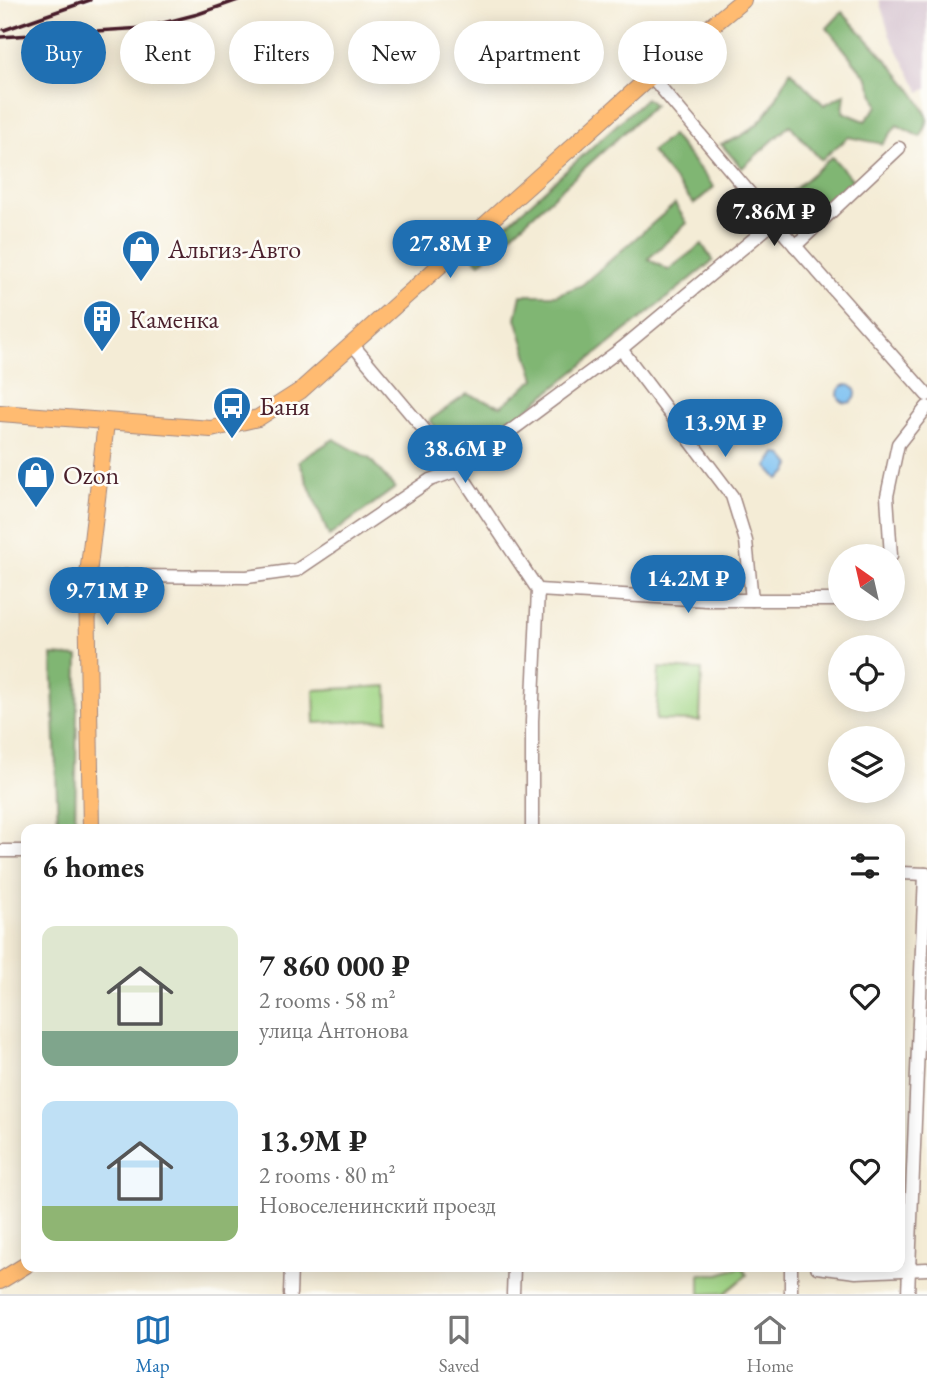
<!DOCTYPE html>
<meta charset="utf-8">
<style>
:root{--surface:#fff;--page:#f2f2f2;--text:#222;--muted:#767676;--line:#e0e0e0;--accent:#1f6fb2}
body{margin:0;font-family:"EB Garamond",serif;background:var(--page);color:var(--text);height:100vh;display:flex;flex-direction:column;font-size:26px;white-space:nowrap}
*{box-sizing:border-box;margin:0}
p{font-size:23px;color:var(--muted)}
.icon{flex:none;width:38px;height:38px;fill:none;stroke:currentColor;stroke-width:2;stroke-linecap:round;stroke-linejoin:round}
.map{position:relative;flex:1;overflow:hidden}
.sheet{position:absolute;left:21px;top:824px;width:884px;height:448px;display:flex;flex-direction:column;background:var(--surface);border-radius:14px;box-shadow:0 4px 18px #0003}
.sheet>*{flex:none}
.banner{position:absolute;left:21px;top:21px;width:886px;height:63px;display:flex;gap:14px}
.needle{width:46px;rotate:326deg}
.fabs{position:absolute;left:828px;top:544px;display:grid;gap:14px}
.fabs a{display:grid;place-items:center;width:77px;height:77px;border-radius:50%;background:var(--surface);box-shadow:0 4px 18px #0003;font-size:35px}
.price{position:absolute;translate:-50% -60px;padding:0 16px;border-radius:24px;background:var(--accent);color:#fff;font-size:23px;line-height:46px;filter:drop-shadow(0 2px 4px #0008)}
.price::after{content:'';position:absolute;left:50%;top:42px;width:21px;height:16px;margin-left:-10px;background:inherit;clip-path:polygon(0 0,100% 0,50% 100%)}
.price.active{background:#222;color:#fff}
ul{padding:0;list-style:none}
li{display:flex;align-items:center;gap:21px;height:175px;padding:0 21px}
li span{display:grid;place-items:center;flex:none;width:196px;height:140px;border-radius:14px;color:#555}
li>.icon{margin-inline-start:auto}
span .icon{width:84px;height:84px;fill:#fffc;stroke-width:1}
li b{font-size:30px}
h2{display:flex;justify-content:space-between;align-items:center;height:84px;padding:0 21px;font-size:30px}
.tag{padding:0 24px;border-radius:32px;background:var(--surface);box-shadow:0 4px 18px #0003;font-size:24px;line-height:63px}
.tag.active{background:var(--accent);color:#fff}
.menu{display:flex;justify-content:space-around;align-items:center;height:98px;border-top:2px solid var(--line);background:var(--surface);font-size:19px;color:var(--muted)}
.menu a{display:grid;justify-items:center;gap:4px}
.menu .active{color:var(--accent)}
.map>svg:first-child{display:block}
.industrial{fill:#d1bdcc}
.green{fill:#a1d586;stroke:#767a58;stroke-width:2}
.forest{fill:#80b673;stroke:#656a4f;stroke-width:2}
.water{fill:#79bff1;stroke:#626f8e;stroke-width:2}
.lines{fill:none;stroke-linecap:round;stroke-linejoin:round}
.minor-casing{stroke:#9f8680;stroke-width:15}
.major-casing{stroke:#9f8680;stroke-width:18}
.minor{stroke:#fff;stroke-width:12}
.major{stroke:#ffbb71;stroke-width:16}
.rail{stroke:#4a1f2b;stroke-width:3.5}
.labels{text-anchor:middle;dominant-baseline:central;stroke-width:5;stroke-linejoin:round;paint-order:stroke}
.poi-label{font-size:26px;fill:#4a1f2b;stroke:#fdfcf7;text-anchor:start}
</style>
<div class="map">
<svg width="927" height="1294" viewBox="0 0 927 1294">
<rect width="100%" height="100%" fill="#fdfcf7"/>
<filter id="ink" filterUnits="userSpaceOnUse"><feTurbulence type="fractalNoise" baseFrequency=".0143" numOctaves="2"/><feDisplacementMap in="SourceGraphic" scale="14" xChannelSelector="R" yChannelSelector="G"/><feConvolveMatrix kernelMatrix="1 2 1 2 8 2 1 2 1" color-interpolation-filters="sRGB"/></filter>
<filter id="wash" filterUnits="userSpaceOnUse"><feTurbulence type="fractalNoise" baseFrequency=".00686" numOctaves="4" result="noise"/><feDisplacementMap in="SourceGraphic" scale="28" xChannelSelector="R" yChannelSelector="G"/><feGaussianBlur stdDeviation="1.57" result="paint"/><feColorMatrix in="noise" values="0 0 0 0 0 0 0 0 0 0 0 0 0 0 0 0 0 1.4 0 .05"/><feComposite in="paint" operator="in"/></filter>
<g filter="url(#wash)">
<rect width="100%" height="100%" fill="#f4ecd6"/>
<polygon class="industrial" points="879,0 927,0 927,89 920,92 890,36"/>
<g class="green">
<polygon points="659,668 702,670 700,721 656,720"/>
<polygon points="387,686 388,720 315,723 314,690"/>
<polygon points="742,1267 747,1275 725,1293 700,1294 700,1274 719,1274"/>
</g>
<g class="forest">
<path d="M842,12C864,37 917,87 927,117C927,126 925,131 920,137L897,125L883,144L848,137L821,160L790,125L742,168L721,144C760,133 774,106 790,71L824,105L845,94L843,112L865,121L878,106L868,79L827,28Z"/>
<polygon points="646,98 654,105 480,263 472,256"/>
<polygon points="672,135 714,187 694,204 651,152"/>
<polygon points="832,157 853,180 813,214 789,194"/>
<polygon points="675,204 687,223 648,259 668,270 702,244 713,261 462,461 430,420 467,394 501,406 535,379 516,318 521,295 556,295 582,285"/>
<polygon points="334,439 370,459 395,488 329,536 299,461"/>
<polygon points="52,655 78,657 75,829 58,829"/>
</g>
<g class="water">
<circle cx="847" cy="394" r="9"/>
<polygon points="776,453 783,455 791,465 787,473 778,479 767,467"/>
</g>
</g>
<g filter="url(#ink)">
<g class="lines">
<defs>
<g id="minor">
<polyline points="651,76 774,222 927,395"/>
<polyline points="795,246 899,148"/>
<polyline points="352,344 458,470 538,590 532,721 532,830"/>
<polyline points="621,349 732,496 746,541 752,600"/>
<polyline points="891,556 887,496 898,444 927,407"/>
<polyline points="892,573 892,600"/>
<polyline points="87,583 126,576 247,577 297,570 430,480 458,470 621,349 774,222"/>
<polyline points="538,590 707,600 840,600"/>
<polyline points="0,851 26,851"/>
<polyline points="900,873 927,874"/>
<polyline points="817,1267 856,1272 927,1269"/>
<polyline points="290,1294 291,1267"/>
<polyline points="513,1294 514,1267"/>
<polyline points="791,1294 791,1267"/>
<polyline points="908,1294 925,874"/>
</g>
<g id="major">
<polyline points="0,413 211,429 258,418 300,391 651,76 743,0"/>
<polyline points="91,830 87,583 106,423"/>
<polyline points="0,1281 26,1265"/>
</g>
</defs>
<use href="#minor" class="minor-casing"/>
<use href="#major" class="major-casing"/>
<use href="#minor" class="minor"/>
<use href="#major" class="major"/>
<g class="rail">
<polyline points="4,30 90,0"/>
<polyline points="0,37 144,28 198,14 238,0"/>
</g>
</g>
</g>
<defs>
<symbol id="shop-pin" viewBox="-11 -11 22 30"><path d="M0 17L-7.5 6A9.5 9.5 0 1 1 7.5 6Z" fill="#1f6fb2" stroke="#fdfcf7"/><path d="M-5-2.5h2.3a2.7 3.5 0 0 1 5.4 0H5L5.5 6h-11ZM-1.5-2.5h3a1.5 2.3 0 0 0-3 0Z" fill="#fff"/></symbol>
<symbol id="building-pin" viewBox="-11 -11 22 30"><path d="M0 17L-7.5 6A9.5 9.5 0 1 1 7.5 6Z" fill="#1f6fb2" stroke="#fdfcf7"/><path d="M-4-6H4V6H1V3H-1V6H-4ZM-2.5-4.3h1.7v1.8h-1.7ZM.8-4.3h1.7v1.8H.8ZM-2.5-1h1.7V.8h-1.7ZM.8-1h1.7V.8H.8Z" fill="#fff"/></symbol>
<symbol id="bus-pin" viewBox="-11 -11 22 30"><path d="M0 17L-7.5 6A9.5 9.5 0 1 1 7.5 6Z" fill="#1f6fb2" stroke="#fdfcf7"/><path d="M-5-6H5V4H4V6H2V4H-2V6H-4V4H-5ZM-3.5-4V0h7V-4ZM-3.5 1.2v1.5H-2V1.2ZM2 1.2v1.5H3.5V1.2Z" fill="#fff"/></symbol>
</defs>
<g fill-rule="evenodd">
<use href="#shop-pin" x="119" y="227" width="44" height="60"/>
<use href="#building-pin" x="80" y="297" width="44" height="60"/>
<use href="#bus-pin" x="210" y="384" width="44" height="60"/>
<use href="#shop-pin" x="14" y="453" width="44" height="60"/>
</g>
<g class="labels">
<g class="poi-label">
<text x="168" y="249">Альгиз-Авто</text>
<text x="129" y="319">Каменка</text>
<text x="259" y="406">Баня</text>
<text x="63" y="475">Ozon</text>
</g>
</g>
</svg>
<div class="fabs">
<a><svg class="needle" viewBox="-14 -14 28 28"><path d="M0-13l5 13h-10z" fill="#e53935"/><path d="M0 13l5-13h-10z" fill="#767676"/></svg></a>
<a><svg class="icon" aria-label="locate" viewBox="0 0 24 24"><circle cx="12" cy="12" r="6"/><path d="M12 2v4M12 18v4M2 12h4M18 12h4"/></svg></a>
<a><svg class="icon" aria-label="layers" viewBox="0 0 24 24"><path d="M12 4l9 5-9 5-9-5zM3 14l9 5 9-5"/></svg></a>
</div>
<b class="price active" style="left:774px;top:248px">7.86M ₽</b>
<b class="price" style="left:450px;top:280px">27.8M ₽</b>
<b class="price" style="left:725px;top:459px">13.9M ₽</b>
<b class="price" style="left:465px;top:485px">38.6M ₽</b>
<b class="price" style="left:688px;top:615px">14.2M ₽</b>
<b class="price" style="left:107px;top:627px">9.71M ₽</b>
<div class="banner">
<a class="tag active">Buy</a>
<a class="tag">Rent</a>
<a class="tag">Filters</a>
<a class="tag">New</a>
<a class="tag">Apartment</a>
<a class="tag">House</a>
</div>
<section class="sheet">
<h2>6 homes<svg class="icon" aria-label="filters" viewBox="0 0 24 24"><path d="M4 7h16M4 17h16"/><circle cx="9" cy="7" r="2"/><circle cx="15" cy="17" r="2"/></svg></h2>
<ul>
<li><span style="background:linear-gradient(#dfe7d0 75%,#7fa58c 0)"><svg class="icon" aria-label="home" viewBox="0 0 24 24"><path d="M3 11l9-7 9 7M6 9v11h12V9"/></svg></span><div><b>7 860 000 ₽</b><p>2 rooms · 58 m²</p><p>улица Антонова</p></div><svg class="icon" aria-label="heart" viewBox="0 0 24 24"><path d="M12 20l-8-8c-3-5 5-10 8-4 3-6 11-1 8 4z"/></svg></li>
<li><span style="background:linear-gradient(#bfe0f5 75%,#8fb573 0)"><svg class="icon" aria-label="home" viewBox="0 0 24 24"><path d="M3 11l9-7 9 7M6 9v11h12V9"/></svg></span><div><b>13.9M ₽</b><p>2 rooms · 80 m²</p><p>Новоселенинский проезд</p></div><svg class="icon" aria-label="heart" viewBox="0 0 24 24"><path d="M12 20l-8-8c-3-5 5-10 8-4 3-6 11-1 8 4z"/></svg></li>
</ul>
</section>
</div>
<nav class="menu">
<a class="active"><svg class="icon" aria-label="map" viewBox="0 0 24 24"><path d="M3 6l6-2 6 2 6-2v14l-6 2-6-2-6 2zM9 4v14M15 6v14"/></svg>Map</a>
<a><svg class="icon" aria-label="saved" viewBox="0 0 24 24"><path d="M7 4h10v16l-5-4-5 4z"/></svg>Saved</a>
<a><svg class="icon" aria-label="home" viewBox="0 0 24 24"><path d="M3 11l9-7 9 7M6 9v11h12V9"/></svg>Home</a>
</nav>
